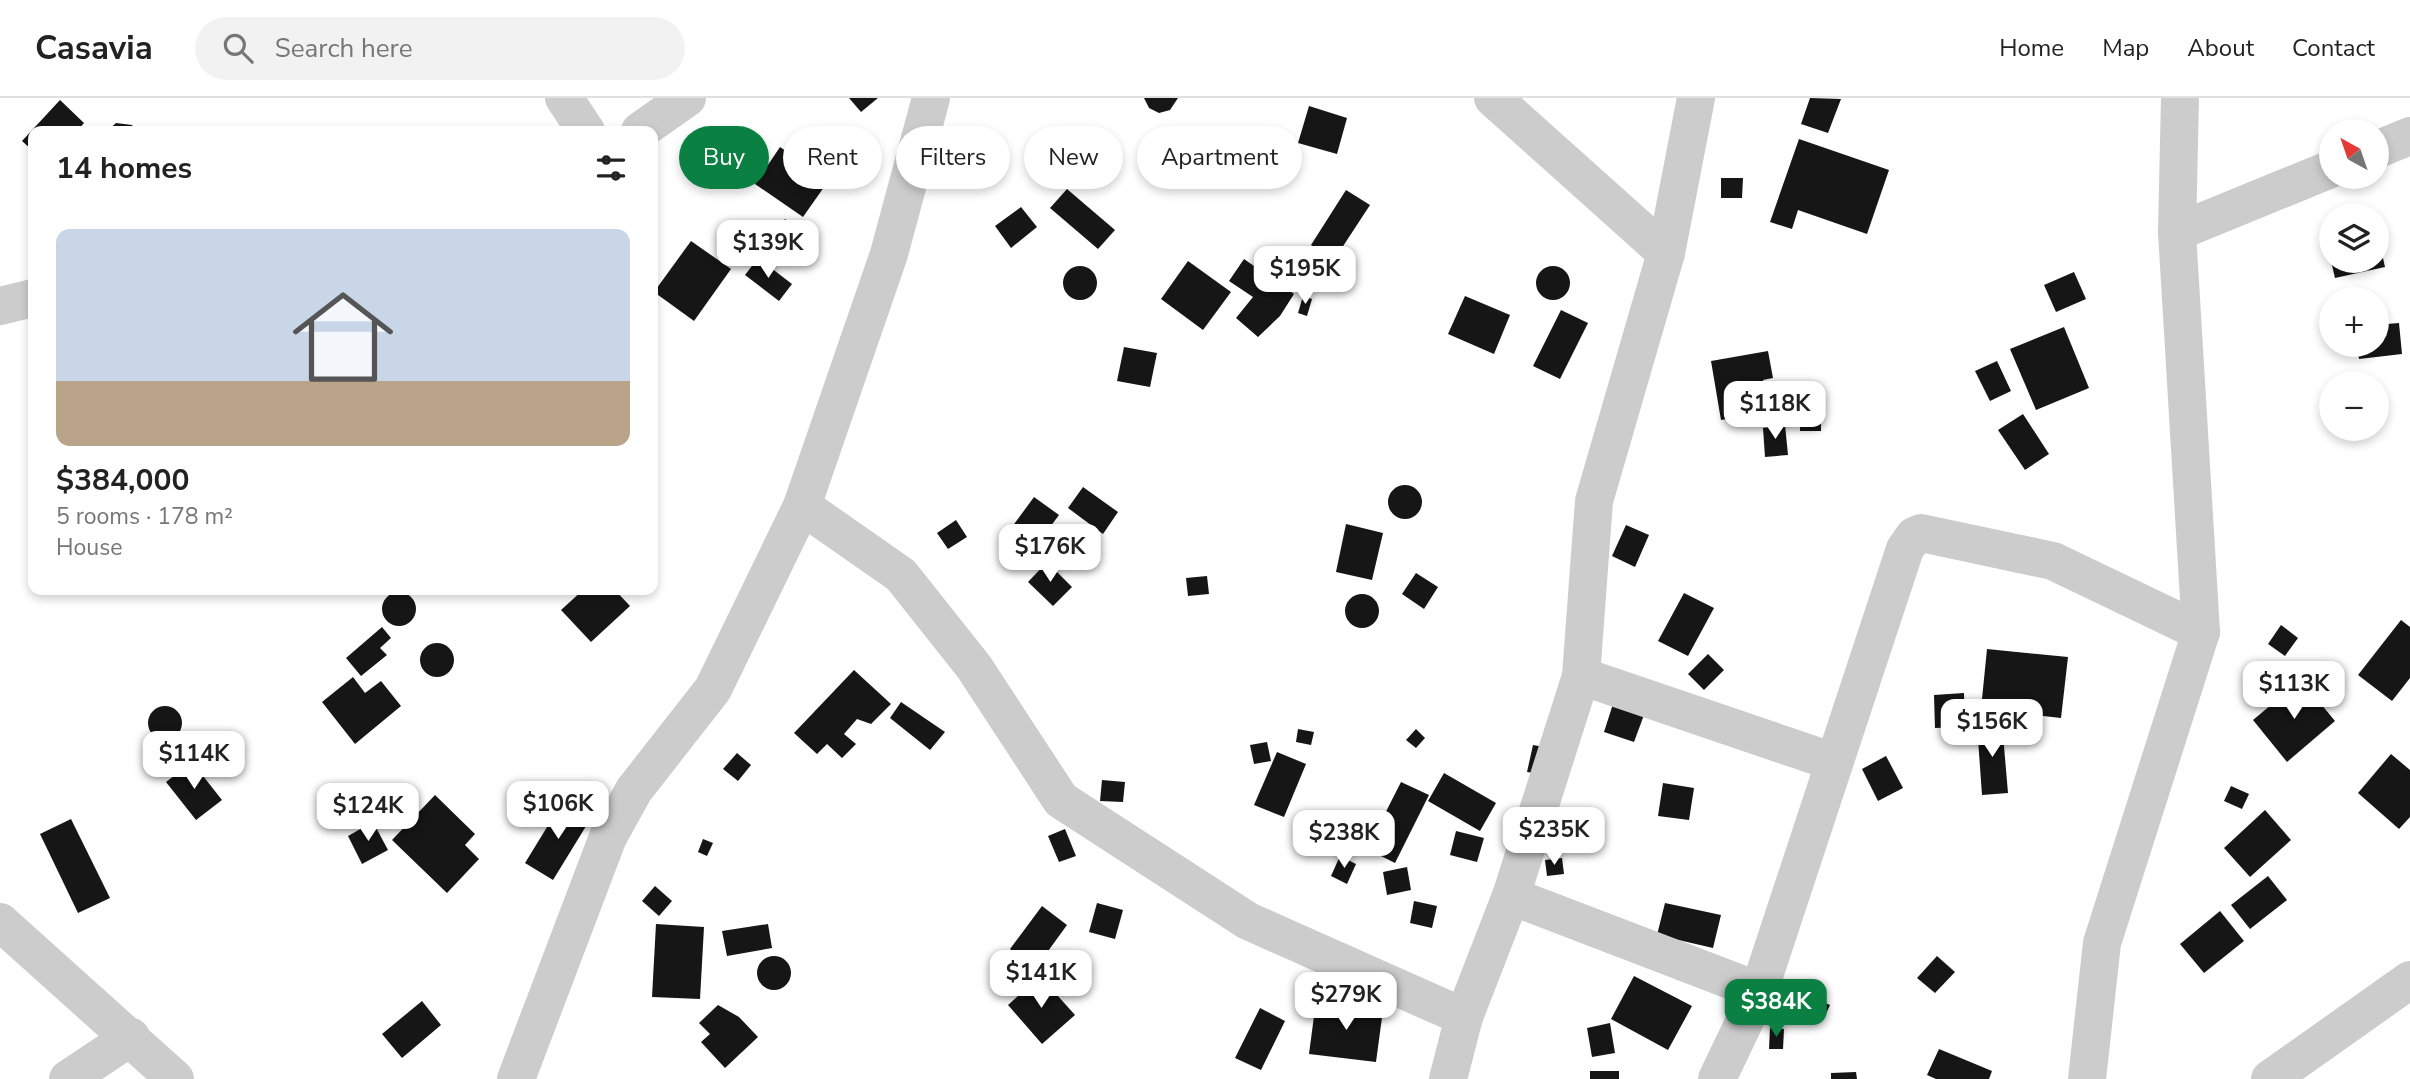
<!DOCTYPE html>
<meta charset="utf-8">
<style>
:root{--surface:#fff;--page:#f2f2f2;--text:#222;--muted:#767676;--line:#e0e0e0;--accent:#0b8043}
body{margin:0;font-family:"Nunito Sans",sans-serif;background:var(--page);color:var(--text);height:100vh;display:flex;flex-direction:column;font-size:26px;white-space:nowrap}
*{box-sizing:border-box;margin:0}
p{font-size:23px;color:var(--muted)}
.icon{flex:none;width:38px;height:38px;fill:none;stroke:currentColor;stroke-width:2;stroke-linecap:round;stroke-linejoin:round}
.map{position:relative;flex:1;overflow:hidden}
.drawer{position:absolute;left:28px;top:28px;width:630px;height:469px;display:flex;flex-direction:column;background:var(--surface);border-radius:14px;box-shadow:0 4px 10px #0003}
.drawer>*{flex:none}
.hud{position:absolute;left:679px;top:28px;width:665px;height:63px;display:flex;gap:14px}
.needle{width:46px;rotate:320deg}
.fabs{position:absolute;left:2319px;top:21px;display:grid;gap:14px}
.fabs a{display:grid;place-items:center;width:70px;height:70px;border-radius:50%;background:var(--surface);box-shadow:0 4px 10px #0003;font-size:35px}
.price{position:absolute;translate:-50% -60px;padding:0 16px;border-radius:14px;background:#fff;color:#222;font-size:23px;line-height:46px;filter:drop-shadow(0 2px 4px #0008)}
.price::after{content:'';position:absolute;left:50%;top:42px;width:21px;height:16px;margin-left:-10px;background:inherit;clip-path:polygon(0 0,100% 0,50% 100%)}
.price.active{background:var(--accent);color:#fff}
ul{padding:0;list-style:none}
li{display:grid;align-content:center;gap:14px;height:371px;padding:0 28px}
li span{display:grid;place-items:center;height:217px;border-radius:14px;color:#555}
li>.icon{margin-inline-start:auto}
span .icon{width:126px;height:126px;fill:#fffc;stroke-width:1}
li b{font-size:30px}
h2{display:flex;justify-content:space-between;align-items:center;height:84px;padding:0 28px;font-size:30px}
.tag{padding:0 24px;border-radius:32px;background:var(--surface);box-shadow:0 4px 10px #0003;font-size:24px;line-height:63px}
.tag.active{background:var(--accent);color:#fff}
header{display:flex;align-items:center;gap:42px;box-sizing:border-box;height:98px;padding:0 35px;background:var(--surface);border-bottom:2px solid var(--line)}
header strong{font-size:33px}
nav{display:flex;gap:38px;margin-inline-start:auto;font-size:24px}
.search{width:490px;height:63px;background:var(--page);display:flex;align-items:center;gap:18px;box-sizing:border-box;padding:0 24px;border-radius:38px;color:var(--muted);font-size:26px}
.map>svg:first-child{display:block}
.building{fill:#161616}
.lines{fill:none;stroke-linecap:round;stroke-linejoin:round}
.minor{stroke:#ccc;stroke-width:38}
</style>
<header>
<strong>Casavia</strong>
<div class="search"><svg class="icon" aria-label="search" viewBox="0 0 24 24"><circle cx="10" cy="10" r="6"/><path d="M15 15l6 6"/></svg>Search here</div>
<nav><a>Home</a><a>Map</a><a>About</a><a>Contact</a></nav>
</header>
<div class="map">
<svg width="2410" height="981" viewBox="0 0 2410 981">
<rect width="100%" height="100%" fill="#fff"/>
<g class="building">
<polygon points="849,0 878,0 861,14"/>
<polygon points="1144,0 1178,0 1170,12 1159,15 1149,10"/>
<polygon points="1810,0 1841,1 1828,35 1801,26"/>
<polygon points="60,2 84,25 77,33 33,33 33,53 22,43"/>
<polygon points="1309,8 1347,20 1337,56 1298,45"/>
<polygon points="116,25 132,27 137,33 107,33"/>
<polygon points="1799,41 1889,72 1867,136 1798,112 1792,131 1770,124"/>
<polygon points="780,49 829,82 803,119 755,86"/>
<polygon points="1721,80 1743,80 1742,100 1721,100"/>
<polygon points="1067,91 1115,132 1098,151 1050,110"/>
<polygon points="1346,92 1370,107 1334,162 1311,147"/>
<polygon points="1021,109 1037,129 1011,150 995,128"/>
<polygon points="785,121 817,149 802,166 770,139"/>
<polygon points="2378,138 2385,169 2335,180 2331,163 2376,163"/>
<polygon points="691,143 731,171 694,223 654,194"/>
<polygon points="758,160 792,186 779,203 745,177"/>
<polygon points="1244,161 1294,196 1280,218 1258,239 1236,220 1253,199 1229,183"/>
<polygon points="1188,163 1231,194 1203,232 1161,201"/>
<circle cx="1553" cy="185" r="17"/>
<circle cx="1080" cy="185" r="17"/>
<polygon points="2074,174 2086,201 2056,214 2044,187"/>
<polygon points="1303,198 1312,201 1307,218 1298,215"/>
<polygon points="1465,198 1510,217 1494,256 1448,236"/>
<polygon points="1561,212 1588,225 1560,281 1533,268"/>
<polygon points="2399,225 2402,256 2359,261 2357,247 2376,247 2376,227"/>
<polygon points="2064,229 2089,290 2036,312 2010,251"/>
<polygon points="1124,249 1157,255 1150,289 1117,283"/>
<polygon points="1768,253 1773,280 1763,282 1769,314 1721,322 1711,263"/>
<polygon points="1997,263 2011,293 1990,303 1975,273"/>
<polygon points="2023,316 2049,356 2025,372 1998,332"/>
<rect x="1800" y="317" width="21" height="16"/>
<polygon points="1785,327 1788,357 1765,359 1763,330"/>
<circle cx="1405" cy="404" r="17"/>
<polygon points="1083,389 1118,414 1103,436 1068,410"/>
<polygon points="1034,399 1059,417 1026,462 1001,444"/>
<polygon points="956,422 967,439 948,451 937,435"/>
<polygon points="1346,426 1383,435 1372,482 1336,474"/>
<polygon points="1626,427 1649,437 1635,469 1612,458"/>
<polygon points="1047,464 1072,489 1053,508 1028,484"/>
<polygon points="1416,475 1438,489 1424,511 1402,496"/>
<polygon points="1207,478 1209,496 1188,498 1186,480"/>
<polygon points="583,492 615,492 630,508 591,544 561,512"/>
<circle cx="399" cy="511" r="17"/>
<polygon points="1684,495 1714,510 1688,558 1658,543"/>
<circle cx="1362" cy="513" r="17"/>
<polygon points="2401,522 2410,529 2410,580 2392,603 2358,577"/>
<polygon points="2281,527 2298,540 2285,558 2268,546"/>
<polygon points="382,529 391,540 380,550 387,557 361,578 346,560"/>
<circle cx="437" cy="562" r="17"/>
<polygon points="1987,551 2068,559 2061,620 1981,611"/>
<polygon points="1708,556 1724,572 1704,592 1688,576"/>
<polygon points="854,572 891,606 871,626 857,621 844,636 856,646 842,660 827,646 817,656 794,635"/>
<polygon points="353,579 365,595 381,583 401,608 355,646 322,604"/>
<polygon points="2301,582 2335,623 2287,664 2253,622"/>
<polygon points="1964,595 1965,629 1935,630 1934,597"/>
<polygon points="901,604 945,634 930,652 890,620"/>
<polygon points="1613,606 1644,617 1634,644 1604,634"/>
<circle cx="165" cy="625" r="17"/>
<polygon points="2002,625 2008,695 1982,697 1977,627"/>
<polygon points="1298,631 1314,634 1311,647 1296,644"/>
<polygon points="1416,631 1425,640 1416,650 1406,642"/>
<polygon points="1267,644 1271,663 1254,666 1250,647"/>
<polygon points="1533,647 1544,649 1539,676 1527,674"/>
<polygon points="1277,654 1306,666 1284,719 1254,707"/>
<polygon points="737,655 751,667 738,683 723,671"/>
<polygon points="2391,656 2410,672 2410,719 2399,731 2358,695"/>
<polygon points="1886,658 1903,690 1878,703 1862,671"/>
<polygon points="192,664 222,702 196,722 166,684"/>
<polygon points="1444,675 1496,705 1480,733 1428,703"/>
<polygon points="1102,682 1125,684 1123,704 1100,703"/>
<polygon points="1401,684 1429,697 1395,765 1367,751"/>
<polygon points="1663,685 1694,690 1689,722 1658,718"/>
<polygon points="2231,688 2249,696 2242,711 2224,703"/>
<polygon points="435,697 475,736 465,747 479,761 447,795 392,742"/>
<polygon points="563,703 591,720 553,782 525,765"/>
<polygon points="2265,712 2291,742 2250,779 2224,750"/>
<polygon points="71,721 110,800 78,815 40,736"/>
<polygon points="373,724 388,752 362,766 348,738"/>
<polygon points="1065,731 1076,758 1059,764 1048,738"/>
<polygon points="1456,733 1484,740 1477,764 1450,757"/>
<polygon points="703,741 713,745 707,758 698,754"/>
<polygon points="1340,758 1356,766 1347,786 1331,778"/>
<polygon points="1562,760 1564,776 1547,778 1545,762"/>
<polygon points="1407,769 1411,792 1387,797 1383,774"/>
<polygon points="2268,778 2287,802 2250,831 2231,807"/>
<polygon points="655,788 672,803 659,818 642,803"/>
<polygon points="1414,803 1437,808 1432,830 1410,825"/>
<polygon points="1097,805 1123,812 1115,841 1089,834"/>
<polygon points="1665,805 1721,817 1713,850 1657,837"/>
<polygon points="1042,808 1067,827 1035,871 1010,851"/>
<polygon points="2220,813 2244,843 2204,875 2180,846"/>
<polygon points="656,826 704,829 700,901 652,899"/>
<polygon points="768,826 772,850 727,858 722,833"/>
<polygon points="1937,858 1955,874 1935,895 1917,880"/>
<circle cx="774" cy="875" r="17"/>
<polygon points="1040,878 1075,917 1042,946 1008,907"/>
<polygon points="1634,878 1692,908 1668,952 1611,921"/>
<polygon points="422,903 441,927 402,960 382,936"/>
<polygon points="1316,903 1383,912 1376,964 1309,956"/>
<polygon points="1820,903 1830,907 1824,920 1814,915"/>
<polygon points="718,907 739,919 758,939 725,970 701,944 710,936 699,925"/>
<polygon points="1260,910 1285,923 1261,972 1235,960"/>
<polygon points="1610,925 1615,955 1592,959 1587,930"/>
<polygon points="1770,930 1784,931 1783,951 1769,951"/>
<polygon points="1939,951 1992,973 1989,981 1936,981 1927,977"/>
<rect x="1590" y="973" width="29" height="8"/>
<polygon points="1856,974 1857,981 1831,981 1831,975"/>
</g>
<g class="lines">
<g class="minor">
<polyline points="564,0 586,33"/>
<polyline points="1493,0 1666,155"/>
<polyline points="640,33 687,0"/>
<polyline points="2376,52 2410,38"/>
<polyline points="2177,134 2331,71"/>
<polyline points="0,208 33,200"/>
<polyline points="802,408 901,477 974,569 1061,702 1248,823 1464,919"/>
<polyline points="1581,578 1834,664"/>
<polyline points="1511,798 1759,893"/>
<polyline points="0,824 175,981"/>
<polyline points="68,981 131,939"/>
<polyline points="516,981 608,739 634,692 713,591 802,408 889,156 931,0"/>
<polyline points="1448,981 1464,919 1511,798 1581,578 1594,403 1666,155 1696,0"/>
<polyline points="1717,981 1759,893 1905,451 1914,438 1921,435 2053,463 2201,534"/>
<polyline points="2087,981 2102,845 2201,534 2177,134 2180,0"/>
<polyline points="2270,981 2410,882"/>
</g>
</g>
</svg>
<div class="fabs">
<a><svg class="needle" viewBox="-14 -14 28 28"><path d="M0-13l5 13h-10z" fill="#e53935"/><path d="M0 13l5-13h-10z" fill="#767676"/></svg></a>
<a><svg class="icon" aria-label="layers" viewBox="0 0 24 24"><path d="M12 4l9 5-9 5-9-5zM3 14l9 5 9-5"/></svg></a>
<a>+</a>
<a>−</a>
</div>
<b class="price" style="left:768px;top:182px">$139K</b>
<b class="price" style="left:1305px;top:208px">$195K</b>
<b class="price" style="left:1775px;top:343px">$118K</b>
<b class="price" style="left:1050px;top:486px">$176K</b>
<b class="price" style="left:2294px;top:623px">$113K</b>
<b class="price" style="left:1992px;top:661px">$156K</b>
<b class="price" style="left:194px;top:693px">$114K</b>
<b class="price" style="left:558px;top:743px">$106K</b>
<b class="price" style="left:368px;top:745px">$124K</b>
<b class="price" style="left:1554px;top:769px">$235K</b>
<b class="price" style="left:1344px;top:772px">$238K</b>
<b class="price" style="left:1041px;top:912px">$141K</b>
<b class="price" style="left:1346px;top:934px">$279K</b>
<b class="price active" style="left:1776px;top:941px">$384K</b>
<div class="hud">
<a class="tag active">Buy</a>
<a class="tag">Rent</a>
<a class="tag">Filters</a>
<a class="tag">New</a>
<a class="tag">Apartment</a>
</div>
<section class="drawer">
<h2>14 homes<svg class="icon" aria-label="filters" viewBox="0 0 24 24"><path d="M4 7h16M4 17h16"/><circle cx="9" cy="7" r="2"/><circle cx="15" cy="17" r="2"/></svg></h2>
<ul>
<li><span style="background:linear-gradient(#c9d6e8 70%,#b9a48a 0)"><svg class="icon" aria-label="home" viewBox="0 0 24 24"><path d="M3 11l9-7 9 7M6 9v11h12V9"/></svg></span><div><b>$384,000</b><p>5 rooms · 178 m²</p><p>House</p></div></li>
</ul>
</section>
</div>
